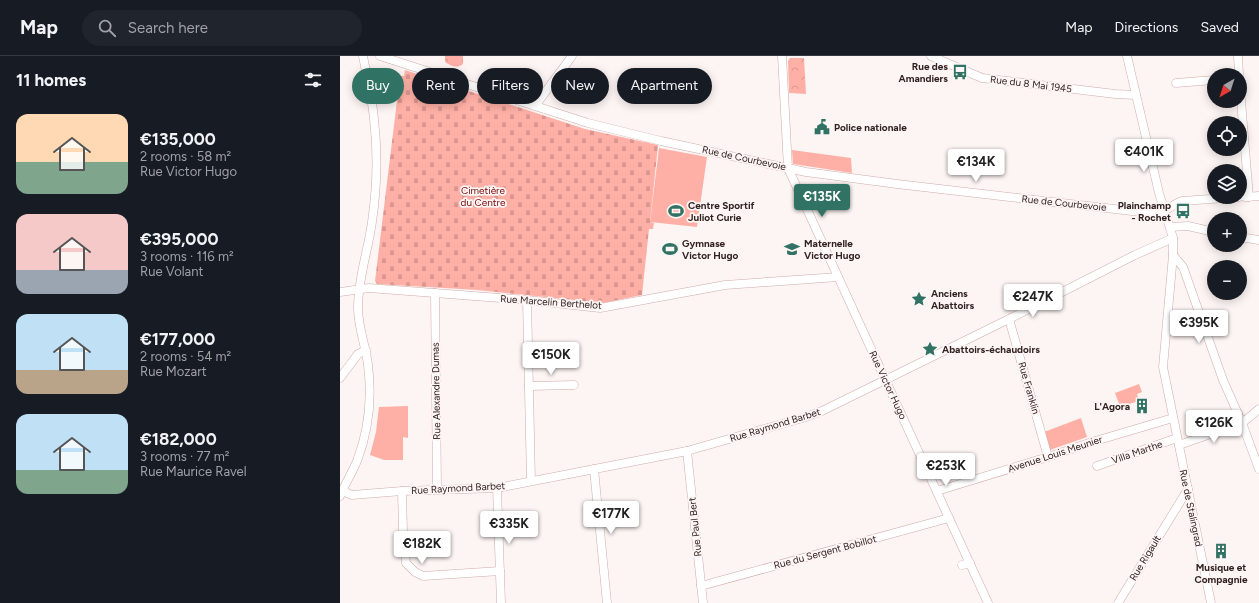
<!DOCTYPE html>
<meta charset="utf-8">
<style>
:root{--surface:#171b24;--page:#20242c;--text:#f1f3f6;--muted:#9ea1a6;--line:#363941;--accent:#307263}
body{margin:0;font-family:Figtree,sans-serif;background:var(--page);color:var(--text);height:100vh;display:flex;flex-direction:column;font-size:15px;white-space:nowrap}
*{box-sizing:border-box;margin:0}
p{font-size:13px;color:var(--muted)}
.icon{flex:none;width:22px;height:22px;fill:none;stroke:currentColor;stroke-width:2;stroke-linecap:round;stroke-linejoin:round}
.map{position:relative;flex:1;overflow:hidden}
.side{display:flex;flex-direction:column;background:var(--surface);width:340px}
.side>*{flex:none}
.hud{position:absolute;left:12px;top:12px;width:380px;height:36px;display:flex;gap:8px}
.needle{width:26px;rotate:219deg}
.fabs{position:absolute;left:867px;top:12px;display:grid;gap:8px}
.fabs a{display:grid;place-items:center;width:40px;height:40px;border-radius:50%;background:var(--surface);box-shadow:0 2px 10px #0003;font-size:20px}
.price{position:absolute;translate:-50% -34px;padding:0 9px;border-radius:4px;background:#fff;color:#222;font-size:13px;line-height:26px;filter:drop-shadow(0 1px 2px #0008)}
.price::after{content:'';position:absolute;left:50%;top:24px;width:12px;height:9px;margin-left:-6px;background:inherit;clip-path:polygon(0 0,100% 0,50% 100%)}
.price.selected{background:var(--accent);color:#fff}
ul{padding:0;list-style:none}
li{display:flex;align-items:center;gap:12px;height:100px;padding:0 16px}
li span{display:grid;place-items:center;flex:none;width:112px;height:80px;border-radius:12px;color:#555}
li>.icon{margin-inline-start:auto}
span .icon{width:48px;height:48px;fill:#fffc;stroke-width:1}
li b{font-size:17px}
h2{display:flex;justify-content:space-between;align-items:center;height:48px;padding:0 16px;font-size:17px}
.pill{padding:0 14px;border-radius:18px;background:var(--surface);box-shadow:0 2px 10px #0003;font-size:14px;line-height:36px}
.pill.selected{background:var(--accent);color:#fff}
header{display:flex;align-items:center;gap:24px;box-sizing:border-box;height:56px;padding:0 20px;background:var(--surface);border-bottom:1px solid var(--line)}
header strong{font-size:19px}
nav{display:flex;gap:22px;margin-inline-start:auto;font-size:14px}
.search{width:280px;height:36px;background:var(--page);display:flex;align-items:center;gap:10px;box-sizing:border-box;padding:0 14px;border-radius:22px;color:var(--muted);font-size:15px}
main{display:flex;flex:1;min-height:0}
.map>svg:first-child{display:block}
.green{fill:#ffb0a6}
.forest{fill:url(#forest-crowns)}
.cemetery{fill:url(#cemetery-stones)}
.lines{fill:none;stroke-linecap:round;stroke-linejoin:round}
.minor-casing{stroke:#cfaca7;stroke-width:9}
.minor{stroke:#fff;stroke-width:8}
.labels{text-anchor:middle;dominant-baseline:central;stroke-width:3.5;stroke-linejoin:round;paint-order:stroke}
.poi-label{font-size:10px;font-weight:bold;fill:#302221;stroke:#fdf5f4;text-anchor:start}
.street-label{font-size:10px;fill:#302221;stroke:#fdf5f4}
.park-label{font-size:10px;fill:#78080b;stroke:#fdf5f4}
</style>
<header>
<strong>Map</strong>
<div class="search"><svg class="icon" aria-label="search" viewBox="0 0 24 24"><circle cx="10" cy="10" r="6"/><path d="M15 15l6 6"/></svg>Search here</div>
<nav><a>Map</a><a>Directions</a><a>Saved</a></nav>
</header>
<main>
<section class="side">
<h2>11 homes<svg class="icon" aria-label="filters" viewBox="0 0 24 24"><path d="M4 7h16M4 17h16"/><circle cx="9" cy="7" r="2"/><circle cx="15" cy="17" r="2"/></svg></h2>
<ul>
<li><span style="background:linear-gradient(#ffd9b3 60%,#7fa58c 0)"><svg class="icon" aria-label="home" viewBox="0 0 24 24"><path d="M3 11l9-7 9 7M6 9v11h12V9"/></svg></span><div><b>€135,000</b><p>2 rooms · 58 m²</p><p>Rue Victor Hugo</p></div></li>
<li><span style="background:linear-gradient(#f6c9c9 70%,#9aa5b1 0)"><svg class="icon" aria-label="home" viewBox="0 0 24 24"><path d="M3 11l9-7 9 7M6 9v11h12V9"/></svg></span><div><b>€395,000</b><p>3 rooms · 116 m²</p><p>Rue Volant</p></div></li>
<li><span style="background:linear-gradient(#bfe0f5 70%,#b9a48a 0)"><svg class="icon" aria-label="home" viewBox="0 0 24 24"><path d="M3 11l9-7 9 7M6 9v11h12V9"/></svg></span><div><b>€177,000</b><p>2 rooms · 54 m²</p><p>Rue Mozart</p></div></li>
<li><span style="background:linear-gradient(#bfe0f5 70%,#7fa58c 0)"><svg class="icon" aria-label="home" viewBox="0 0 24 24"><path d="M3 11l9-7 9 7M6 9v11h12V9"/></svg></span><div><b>€182,000</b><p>3 rooms · 77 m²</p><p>Rue Maurice Ravel</p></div></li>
</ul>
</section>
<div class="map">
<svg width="919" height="547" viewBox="0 0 919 547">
<defs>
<pattern id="forest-crowns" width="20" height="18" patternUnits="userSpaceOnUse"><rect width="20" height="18" fill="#ffb0a6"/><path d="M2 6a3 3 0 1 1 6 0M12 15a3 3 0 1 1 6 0" fill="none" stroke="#db978f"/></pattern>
<pattern id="cemetery-stones" width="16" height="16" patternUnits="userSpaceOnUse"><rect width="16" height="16" fill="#ffb0a6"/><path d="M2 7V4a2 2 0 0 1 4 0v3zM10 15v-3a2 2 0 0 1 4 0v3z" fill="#db978f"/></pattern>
</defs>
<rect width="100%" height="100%" fill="#fdf5f4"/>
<g class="green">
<polygon points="319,92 367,101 357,171 310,166"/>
<polygon points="452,94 511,102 512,117 453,108"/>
<polygon points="799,328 802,336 797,338 799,345 789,348 789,350 781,353 775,337"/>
<polygon points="68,350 68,382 63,381 63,404 44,404 30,399 36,376 39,351"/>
<polygon points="741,362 747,381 710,394 704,376"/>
</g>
<g class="forest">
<path d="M105,0H123V8C117,13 111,10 105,6Z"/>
<polygon points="450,2 464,2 466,38 449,37 448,5"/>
<circle cx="716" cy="381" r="5"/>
</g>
<polygon class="cemetery" points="65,14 245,73 318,89 310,166 314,167 313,173 309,173 302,239 263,247 137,234 37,228 35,225 60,20 64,20"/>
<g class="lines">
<defs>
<g id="minor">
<path d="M40,0L248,67L321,85L466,116L557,128L818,158C827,155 833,148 842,145L899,141"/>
<polyline points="442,0 448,112 648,547"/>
<polyline points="591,0 642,22 775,38 796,39"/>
<polyline points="787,0 819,137 833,182 833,199 823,311 871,547"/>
<polyline points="898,0 899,19"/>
<polyline points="836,27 874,24"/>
<polyline points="900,33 909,141"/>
<polyline points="195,50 232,0"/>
<polyline points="905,141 919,140"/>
<polyline points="830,171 848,170 874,176"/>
<polyline points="900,181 919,184"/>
<polyline points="833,199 843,211 883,324 902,367 919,413"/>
<polyline points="0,236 29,232 187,244 260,252 385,229 498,221"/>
<polyline points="95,237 97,434"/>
<polyline points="187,244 191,425"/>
<polyline points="669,263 708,401"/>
<polyline points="0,322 18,298 26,294"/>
<polyline points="189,330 234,329"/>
<polyline points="839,389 902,367 919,353"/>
<polyline points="347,395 363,547"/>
<polyline points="757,410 837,382"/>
<polyline points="254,413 267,547"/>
<polyline points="157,432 161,547"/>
<polyline points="2,435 12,439 62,435 157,432 347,395 466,361 482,355 669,263 795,199 833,182"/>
<polyline points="62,435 63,476 66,507 75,516 83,520 160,515"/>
<polyline points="597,435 708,401 752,386 833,362"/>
<path d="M0,440C5,428 12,417 17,405C29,374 32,341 28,309C26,291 18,271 18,252C18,222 28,195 32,166C37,132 38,97 34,63C32,42 27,21 23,0"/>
<polyline points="622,509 630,507"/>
<polyline points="361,530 609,462"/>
<polyline points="778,547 848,433"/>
</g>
</defs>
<use href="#minor" class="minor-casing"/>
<use href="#minor" class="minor"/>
</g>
<defs>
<symbol id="bus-bare" viewBox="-9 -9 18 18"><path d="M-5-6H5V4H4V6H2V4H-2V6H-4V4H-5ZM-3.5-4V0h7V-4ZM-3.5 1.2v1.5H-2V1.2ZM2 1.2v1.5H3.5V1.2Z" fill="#307263" stroke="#fdf5f4" stroke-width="2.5" paint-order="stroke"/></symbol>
<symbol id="civic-bare" viewBox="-9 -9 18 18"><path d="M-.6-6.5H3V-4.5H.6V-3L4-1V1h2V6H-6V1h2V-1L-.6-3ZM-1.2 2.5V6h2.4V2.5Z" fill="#307263" stroke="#fdf5f4" stroke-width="2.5" paint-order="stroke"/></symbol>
<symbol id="stadium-bare" viewBox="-9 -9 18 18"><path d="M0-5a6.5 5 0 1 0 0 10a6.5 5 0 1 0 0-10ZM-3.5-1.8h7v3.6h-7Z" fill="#307263" stroke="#fdf5f4" stroke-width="2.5" paint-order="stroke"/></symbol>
<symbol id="school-bare" viewBox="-9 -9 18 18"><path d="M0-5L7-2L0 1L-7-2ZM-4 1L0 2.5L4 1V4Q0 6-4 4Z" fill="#307263" stroke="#fdf5f4" stroke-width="2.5" paint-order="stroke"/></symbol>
<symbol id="sight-bare" viewBox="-9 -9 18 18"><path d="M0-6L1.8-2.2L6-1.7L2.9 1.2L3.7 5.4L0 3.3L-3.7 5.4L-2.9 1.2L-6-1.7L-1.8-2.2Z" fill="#307263" stroke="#fdf5f4" stroke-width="2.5" paint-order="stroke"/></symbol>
<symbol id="building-bare" viewBox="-9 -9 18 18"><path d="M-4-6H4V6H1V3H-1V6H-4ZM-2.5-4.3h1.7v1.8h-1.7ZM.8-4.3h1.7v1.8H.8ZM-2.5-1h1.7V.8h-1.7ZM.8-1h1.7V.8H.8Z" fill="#307263" stroke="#fdf5f4" stroke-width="2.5" paint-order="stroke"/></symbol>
</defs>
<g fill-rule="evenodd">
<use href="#bus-bare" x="609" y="5" width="22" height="22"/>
<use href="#civic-bare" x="471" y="60" width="22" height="22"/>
<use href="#stadium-bare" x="325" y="144" width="22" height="22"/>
<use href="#bus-bare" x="832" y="144" width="22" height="22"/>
<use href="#stadium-bare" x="319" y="182" width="22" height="22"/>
<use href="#school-bare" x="441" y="182" width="22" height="22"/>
<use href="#sight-bare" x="568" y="232" width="22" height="22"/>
<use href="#sight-bare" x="579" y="282" width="22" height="22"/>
<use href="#building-bare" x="791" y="339" width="22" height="22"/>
<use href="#building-bare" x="870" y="484" width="22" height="22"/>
</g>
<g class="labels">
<g class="poi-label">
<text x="608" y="10" text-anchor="end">Rue des<tspan x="608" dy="12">Amandiers</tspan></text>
<text x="494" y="71">Police nationale</text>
<text x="348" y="149">Centre Sportif<tspan x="348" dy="12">Juliot Curie</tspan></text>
<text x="831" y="149" text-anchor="end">Plainchamp<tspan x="831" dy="12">- Rochet</tspan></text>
<text x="342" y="187">Gymnase<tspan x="342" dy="12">Victor Hugo</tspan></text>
<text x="464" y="187">Maternelle<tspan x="464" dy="12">Victor Hugo</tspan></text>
<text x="591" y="237">Anciens<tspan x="591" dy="12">Abattoirs</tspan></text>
<text x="602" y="293">Abattoirs-échaudoirs</text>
<text x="790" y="350" text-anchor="end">L'Agora</text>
<text x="881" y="511" text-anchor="middle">Musique et<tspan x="881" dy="12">Compagnie</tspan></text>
</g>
<g class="street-label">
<text transform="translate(691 28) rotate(7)">Rue du 8 Mai 1945</text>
<text transform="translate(404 102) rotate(12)">Rue de Courbevoie</text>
<text transform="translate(724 147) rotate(6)">Rue de Courbevoie</text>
<text transform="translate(211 246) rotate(4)">Rue Marcelin Berthelot</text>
<text transform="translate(548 329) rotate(65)">Rue Victor Hugo</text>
<text transform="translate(689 332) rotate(74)">Rue Franklin</text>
<text transform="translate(96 335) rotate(-91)">Rue Alexandre Dumas</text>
<text transform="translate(435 369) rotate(-17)">Rue Raymond Barbet</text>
<text transform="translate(797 396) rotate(-19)">Villa Marthe</text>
<text transform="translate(715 398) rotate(-18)">Avenue Louis Meunier</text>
<text transform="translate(118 432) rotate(-3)">Rue Raymond Barbet</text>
<text transform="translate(851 452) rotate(78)">Rue de Stalingrad</text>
<text transform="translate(355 471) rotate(-96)">Rue Paul Bert</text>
<text transform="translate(485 496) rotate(-15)">Rue du Sergent Bobillot</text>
<text transform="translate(805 502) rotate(-59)">Rue Rigault</text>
</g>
<g class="park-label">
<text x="143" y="134">Cimetière<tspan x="143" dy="12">du Centre</tspan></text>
</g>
</g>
</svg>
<div class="fabs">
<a><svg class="needle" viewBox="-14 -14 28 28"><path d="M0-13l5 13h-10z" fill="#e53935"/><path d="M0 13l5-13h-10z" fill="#9ea1a6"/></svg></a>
<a><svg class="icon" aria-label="locate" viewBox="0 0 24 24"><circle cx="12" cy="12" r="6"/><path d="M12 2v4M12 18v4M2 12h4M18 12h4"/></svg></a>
<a><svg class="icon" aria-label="layers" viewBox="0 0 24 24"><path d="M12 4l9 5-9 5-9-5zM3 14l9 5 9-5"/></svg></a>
<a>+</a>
<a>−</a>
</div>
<b class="price" style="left:804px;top:117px">€401K</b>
<b class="price" style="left:636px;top:127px">€134K</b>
<b class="price selected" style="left:482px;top:162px">€135K</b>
<b class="price" style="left:693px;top:262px">€247K</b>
<b class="price" style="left:859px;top:288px">€395K</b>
<b class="price" style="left:211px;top:320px">€150K</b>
<b class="price" style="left:874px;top:388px">€126K</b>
<b class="price" style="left:606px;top:431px">€253K</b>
<b class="price" style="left:271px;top:479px">€177K</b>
<b class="price" style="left:169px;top:489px">€335K</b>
<b class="price" style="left:82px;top:509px">€182K</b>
<div class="hud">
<a class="pill selected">Buy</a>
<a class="pill">Rent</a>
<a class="pill">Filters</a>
<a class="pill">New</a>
<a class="pill">Apartment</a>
</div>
</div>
</main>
